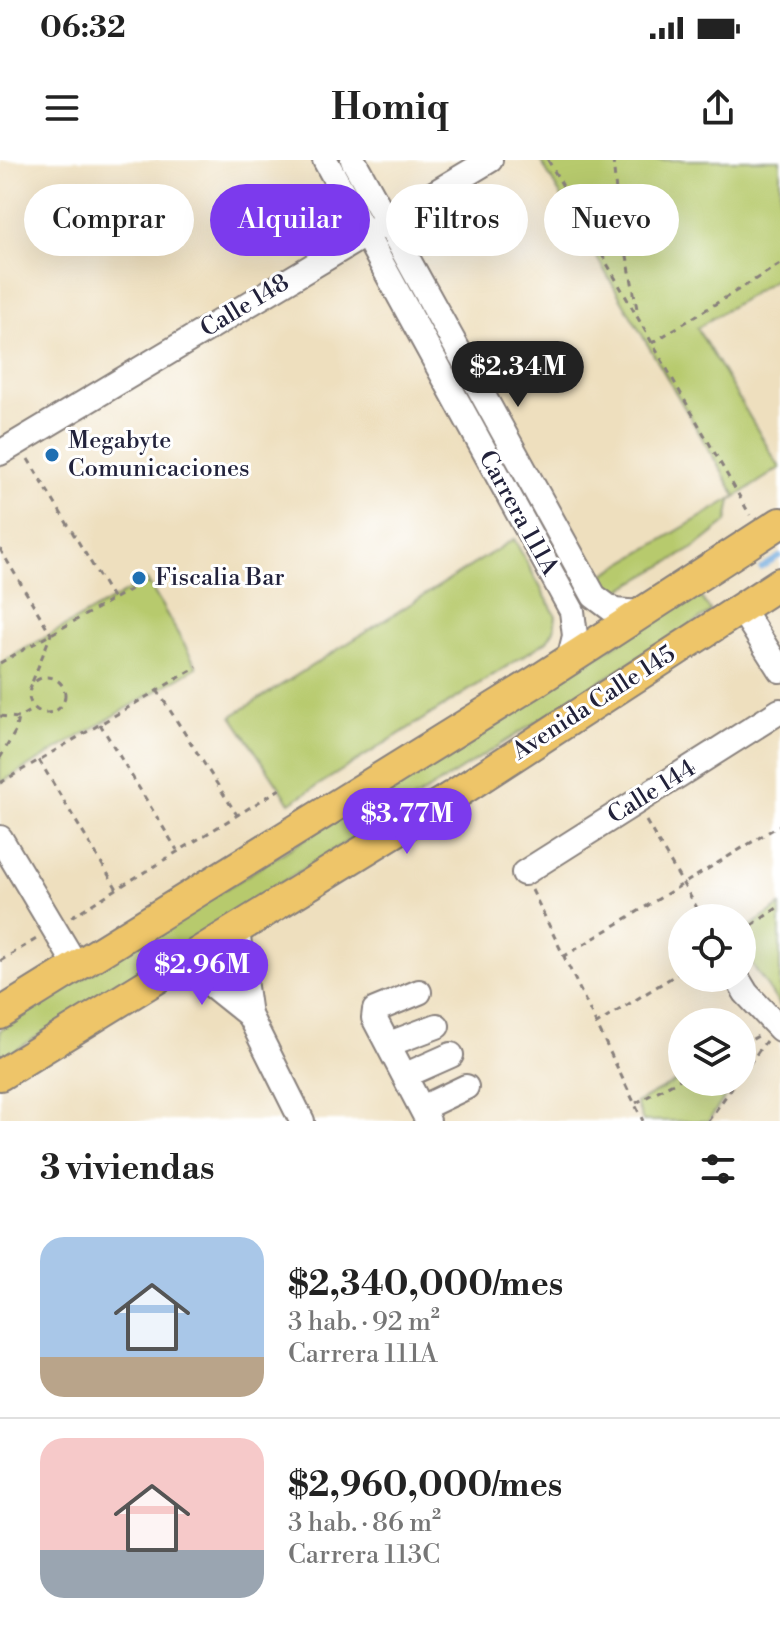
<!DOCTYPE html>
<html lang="es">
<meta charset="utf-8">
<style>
:root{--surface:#fff;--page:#f6f6f6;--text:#222;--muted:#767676;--line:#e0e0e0;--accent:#7c3aed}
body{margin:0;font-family:"Libre Bodoni",serif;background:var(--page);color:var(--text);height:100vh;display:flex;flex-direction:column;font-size:30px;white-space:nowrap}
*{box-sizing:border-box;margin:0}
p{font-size:26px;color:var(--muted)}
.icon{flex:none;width:44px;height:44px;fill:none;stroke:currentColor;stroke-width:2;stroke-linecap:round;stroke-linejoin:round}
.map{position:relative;height:961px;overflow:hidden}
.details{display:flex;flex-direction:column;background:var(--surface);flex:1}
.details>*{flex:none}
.banner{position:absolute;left:24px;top:24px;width:732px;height:72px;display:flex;gap:16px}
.fabs{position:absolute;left:668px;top:744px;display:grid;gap:16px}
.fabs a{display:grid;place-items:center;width:88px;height:88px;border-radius:50%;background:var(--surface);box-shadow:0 8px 32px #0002;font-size:40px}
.price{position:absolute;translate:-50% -68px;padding:0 18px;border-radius:28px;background:var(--accent);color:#fff;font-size:26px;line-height:52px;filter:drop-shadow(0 2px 4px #0008)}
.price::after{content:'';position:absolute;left:50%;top:48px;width:24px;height:18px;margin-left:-12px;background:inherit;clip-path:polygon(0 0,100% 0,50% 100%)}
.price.active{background:#222;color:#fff}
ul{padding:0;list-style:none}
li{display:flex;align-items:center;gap:24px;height:200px;padding:0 40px}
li+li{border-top:2px solid var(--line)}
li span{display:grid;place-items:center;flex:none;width:224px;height:160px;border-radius:24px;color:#555}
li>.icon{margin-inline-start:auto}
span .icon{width:96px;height:96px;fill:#fffc;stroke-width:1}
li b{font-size:34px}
h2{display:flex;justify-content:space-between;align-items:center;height:96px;padding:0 40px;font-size:34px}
.chip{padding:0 28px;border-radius:36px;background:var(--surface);box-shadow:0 8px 32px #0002;font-size:28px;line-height:72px}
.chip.active{background:var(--accent);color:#fff}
.status{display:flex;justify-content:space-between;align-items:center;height:56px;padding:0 40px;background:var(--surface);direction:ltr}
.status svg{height:22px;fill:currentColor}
header{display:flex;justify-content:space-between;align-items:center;height:104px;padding:0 40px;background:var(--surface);font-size:36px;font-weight:700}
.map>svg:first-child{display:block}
.green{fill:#b7ca6d;stroke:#6c7654;stroke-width:2}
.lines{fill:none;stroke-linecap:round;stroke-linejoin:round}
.stream{stroke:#6da8dd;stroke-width:5}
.minor-casing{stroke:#88807c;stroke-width:28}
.major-casing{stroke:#88807c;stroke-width:34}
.path{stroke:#88807c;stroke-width:3;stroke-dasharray:6 6;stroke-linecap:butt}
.minor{stroke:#fff;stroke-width:24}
.major{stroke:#eec569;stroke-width:30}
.poi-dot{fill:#1f6fb2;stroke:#fff;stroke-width:3}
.labels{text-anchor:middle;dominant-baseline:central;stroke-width:6;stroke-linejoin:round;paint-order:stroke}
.street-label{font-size:24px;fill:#22223b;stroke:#fff}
.poi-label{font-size:24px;fill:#22223b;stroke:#fff;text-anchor:start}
</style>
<div class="status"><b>06:32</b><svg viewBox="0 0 49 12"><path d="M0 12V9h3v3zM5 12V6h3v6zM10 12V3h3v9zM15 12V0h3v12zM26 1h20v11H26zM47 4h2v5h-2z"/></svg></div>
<header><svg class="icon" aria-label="menu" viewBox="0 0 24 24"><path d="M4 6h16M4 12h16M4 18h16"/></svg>Homiq<svg class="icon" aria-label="share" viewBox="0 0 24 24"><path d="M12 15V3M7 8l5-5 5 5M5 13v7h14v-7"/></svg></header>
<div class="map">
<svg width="780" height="961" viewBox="0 0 780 961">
<rect width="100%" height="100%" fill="#fff"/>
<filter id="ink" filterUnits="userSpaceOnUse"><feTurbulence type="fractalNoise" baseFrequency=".0125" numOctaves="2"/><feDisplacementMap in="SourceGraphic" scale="16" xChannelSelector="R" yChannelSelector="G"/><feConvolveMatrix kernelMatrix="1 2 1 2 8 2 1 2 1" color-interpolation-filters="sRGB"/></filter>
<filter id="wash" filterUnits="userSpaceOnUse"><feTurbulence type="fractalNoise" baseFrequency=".006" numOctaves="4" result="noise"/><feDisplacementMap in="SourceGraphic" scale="32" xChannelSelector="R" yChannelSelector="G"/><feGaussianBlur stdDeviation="1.8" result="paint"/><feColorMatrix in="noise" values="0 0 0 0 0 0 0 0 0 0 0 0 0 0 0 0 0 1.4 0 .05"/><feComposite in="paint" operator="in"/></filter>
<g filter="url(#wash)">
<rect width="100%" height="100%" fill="#eedfbe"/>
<g class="green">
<polygon points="540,0 780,0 780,116 697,168 780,308 731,340 727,362 694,388 620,430 610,430 598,418 736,336"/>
<polygon points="514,379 556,456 554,470 547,481 290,643 232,556"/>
<polygon points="147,420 197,507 0,623 0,503"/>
<polygon points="698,433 711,452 0,900 0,870"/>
<polygon points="780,746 780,846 742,789 742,772"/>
<polygon points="682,918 682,922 736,922 708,961 643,961 636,943"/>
</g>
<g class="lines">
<polyline class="stream" points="761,408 780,396"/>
</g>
</g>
<g filter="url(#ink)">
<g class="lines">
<defs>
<g id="minor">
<polyline points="325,0 572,451 575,476 569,500"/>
<polyline points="353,0 594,436 614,451 642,453"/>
<polyline points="0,293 490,0"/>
<polyline points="740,447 780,510"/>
<polyline points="0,678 77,807"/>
<polyline points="524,713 780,551"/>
<polyline points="237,771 249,855 302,961"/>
<polyline points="184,803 249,855"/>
<polyline points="737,818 746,833 780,869"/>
<polyline points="419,832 375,850 374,858 428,961"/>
<polyline points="389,884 437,866"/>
<polyline points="406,915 451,895"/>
<polyline points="422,948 466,927"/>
</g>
<g id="major">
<polyline points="0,854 535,522 780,363"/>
<polyline points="0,915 451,637 780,423"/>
</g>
</defs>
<use href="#minor" class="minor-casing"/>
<use href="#major" class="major-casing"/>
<g class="path">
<polyline points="548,0 750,355"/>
<polyline points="613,0 617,43 638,154"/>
<polyline points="652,183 780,104"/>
<polyline points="28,299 113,439"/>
<polyline points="0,389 51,474 31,525"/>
<polyline points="0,503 147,420"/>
<circle cx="47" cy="535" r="18"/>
<polyline points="157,530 237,655"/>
<polyline points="0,556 18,558 33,549"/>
<polyline points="100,564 177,690"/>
<polyline points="0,598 15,572 18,558"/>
<polyline points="39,600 117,729"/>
<polyline points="0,623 197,507"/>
<polyline points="646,661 703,758"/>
<polyline points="532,730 643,961"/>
<polyline points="71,757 280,629"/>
<polyline points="742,772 780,746"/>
<polyline points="563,797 780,665"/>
<polyline points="0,801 38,778"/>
<polyline points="595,865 682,811"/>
<polyline points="742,885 760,875"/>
<polyline points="742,914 766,881"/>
<polyline points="636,943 682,918"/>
<polyline points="708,961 736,922"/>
</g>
<use href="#minor" class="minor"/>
<use href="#major" class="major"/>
</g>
</g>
<g class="poi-dot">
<circle cx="52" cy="295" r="8"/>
<circle cx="139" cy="418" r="8"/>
</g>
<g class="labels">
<g class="street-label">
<text transform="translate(245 146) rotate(-31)">Calle 148</text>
<text transform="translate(518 353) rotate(61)">Carrera 111A</text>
<text transform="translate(594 543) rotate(-33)">Avenida Calle 145</text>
<text transform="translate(652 632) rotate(-32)">Calle 144</text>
</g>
<g class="poi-label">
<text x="68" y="281">Megabyte<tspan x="68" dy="28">Comunicaciones</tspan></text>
<text x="155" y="418">Fiscalia Bar</text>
</g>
</g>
</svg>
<div class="fabs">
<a><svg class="icon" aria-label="locate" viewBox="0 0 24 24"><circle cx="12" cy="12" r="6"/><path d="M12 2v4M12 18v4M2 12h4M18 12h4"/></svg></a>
<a><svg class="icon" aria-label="layers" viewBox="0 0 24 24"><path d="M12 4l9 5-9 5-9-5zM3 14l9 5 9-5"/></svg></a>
</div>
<b class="price active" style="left:518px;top:249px">$2.34M</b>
<b class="price" style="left:407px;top:696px">$3.77M</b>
<b class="price" style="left:202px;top:847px">$2.96M</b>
<div class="banner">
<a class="chip">Comprar</a>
<a class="chip active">Alquilar</a>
<a class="chip">Filtros</a>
<a class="chip">Nuevo</a>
</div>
</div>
<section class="details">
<h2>3 viviendas<svg class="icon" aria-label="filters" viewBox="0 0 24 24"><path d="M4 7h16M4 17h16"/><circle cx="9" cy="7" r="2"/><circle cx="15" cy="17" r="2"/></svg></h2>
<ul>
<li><span style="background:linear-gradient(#a9c7e8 75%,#b9a48a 0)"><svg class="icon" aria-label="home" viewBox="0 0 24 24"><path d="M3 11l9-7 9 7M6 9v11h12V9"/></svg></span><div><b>$2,340,000/mes</b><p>3 hab. · 92 m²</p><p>Carrera 111A</p></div></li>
<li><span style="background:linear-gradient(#f6c9c9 70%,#9aa5b1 0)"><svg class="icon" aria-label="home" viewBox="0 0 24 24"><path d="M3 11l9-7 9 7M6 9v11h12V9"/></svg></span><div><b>$2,960,000/mes</b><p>3 hab. · 86 m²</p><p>Carrera 113C</p></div></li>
</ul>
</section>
